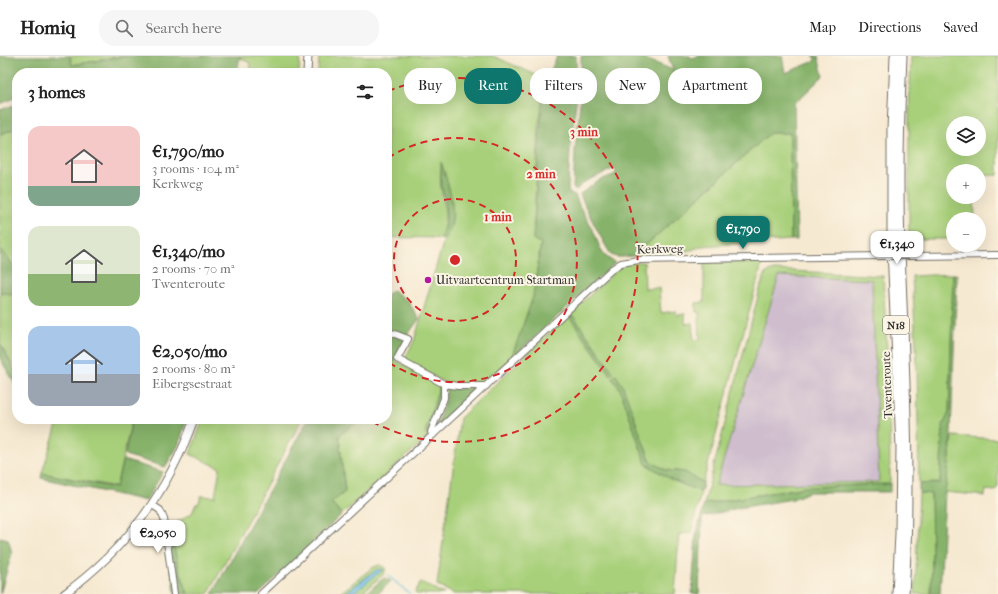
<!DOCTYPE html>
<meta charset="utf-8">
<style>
:root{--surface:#fff;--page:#f6f6f6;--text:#222;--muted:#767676;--line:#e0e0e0;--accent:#0f766e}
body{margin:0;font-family:"IM FELL French Canon",serif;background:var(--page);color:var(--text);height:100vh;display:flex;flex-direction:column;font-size:15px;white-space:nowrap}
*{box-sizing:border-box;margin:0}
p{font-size:13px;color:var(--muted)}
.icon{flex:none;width:22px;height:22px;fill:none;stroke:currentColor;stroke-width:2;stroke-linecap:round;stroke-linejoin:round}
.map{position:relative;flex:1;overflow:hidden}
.details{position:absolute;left:12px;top:12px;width:380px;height:356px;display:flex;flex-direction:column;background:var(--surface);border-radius:16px;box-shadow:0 4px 16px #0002}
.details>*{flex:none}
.banner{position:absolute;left:404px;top:12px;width:380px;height:36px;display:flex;gap:8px}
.tools{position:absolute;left:946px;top:60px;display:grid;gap:8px}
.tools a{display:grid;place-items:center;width:40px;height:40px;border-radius:50%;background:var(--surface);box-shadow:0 4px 16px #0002;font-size:20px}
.price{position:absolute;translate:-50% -34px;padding:0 9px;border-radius:8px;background:#fff;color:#222;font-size:13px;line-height:26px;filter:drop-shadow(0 1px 2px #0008)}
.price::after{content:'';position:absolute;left:50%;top:24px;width:12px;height:9px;margin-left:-6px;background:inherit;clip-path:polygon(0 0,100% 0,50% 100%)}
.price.active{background:var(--accent);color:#fff}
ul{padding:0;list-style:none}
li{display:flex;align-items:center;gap:12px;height:100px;padding:0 16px}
li span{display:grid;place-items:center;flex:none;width:112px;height:80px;border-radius:12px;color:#555}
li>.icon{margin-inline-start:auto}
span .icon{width:48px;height:48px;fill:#fffc;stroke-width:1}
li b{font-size:17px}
h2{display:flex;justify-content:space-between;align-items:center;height:48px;padding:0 16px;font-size:17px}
.pill{padding:0 14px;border-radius:16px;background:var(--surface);box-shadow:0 4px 16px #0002;font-size:14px;line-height:36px}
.pill.active{background:var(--accent);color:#fff}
header{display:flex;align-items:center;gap:24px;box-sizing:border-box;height:56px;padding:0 20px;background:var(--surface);border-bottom:1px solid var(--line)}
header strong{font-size:19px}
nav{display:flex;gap:22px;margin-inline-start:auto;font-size:14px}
.search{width:280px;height:36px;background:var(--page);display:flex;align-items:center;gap:10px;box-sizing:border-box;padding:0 14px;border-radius:16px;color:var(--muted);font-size:15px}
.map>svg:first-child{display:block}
.industrial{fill:#cfbdce}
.green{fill:#a8d07a;stroke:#6a7e52;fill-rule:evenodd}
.forest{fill:#86b26a;stroke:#586e4a}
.water{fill:#65bce2;stroke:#487486}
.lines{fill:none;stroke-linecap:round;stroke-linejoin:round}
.stream{stroke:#65bce2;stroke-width:1.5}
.minor-casing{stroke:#726e65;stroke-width:8}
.major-casing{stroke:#726e65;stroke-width:9}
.highway-casing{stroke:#726e65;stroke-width:11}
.minor{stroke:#fff;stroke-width:6}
.major{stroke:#fff;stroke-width:7}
.highway{stroke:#fff;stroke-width:9}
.minor-bridge-casing{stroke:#726e65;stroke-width:8;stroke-linecap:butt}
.minor-bridge{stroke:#fff;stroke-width:6}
.ring{fill:none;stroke:#d62828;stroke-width:2;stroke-dasharray:7 5}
.poi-dot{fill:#b5179e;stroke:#fcf5e5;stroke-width:1.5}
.labels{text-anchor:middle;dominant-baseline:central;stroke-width:4;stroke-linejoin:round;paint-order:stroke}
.shield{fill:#fcf5e5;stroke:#6a6863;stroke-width:1}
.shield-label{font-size:11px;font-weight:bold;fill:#2b2b2b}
.street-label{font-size:12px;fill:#2b2b2b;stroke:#fcf5e5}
.poi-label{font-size:12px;fill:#2b2b2b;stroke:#fcf5e5;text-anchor:start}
.centre{fill:#d62828;stroke:#fcf5e5;stroke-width:2}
.ring-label{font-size:12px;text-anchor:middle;font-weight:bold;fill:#d62828;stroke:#fcf5e5;stroke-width:4;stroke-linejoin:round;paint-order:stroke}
</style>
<header>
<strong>Homiq</strong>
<div class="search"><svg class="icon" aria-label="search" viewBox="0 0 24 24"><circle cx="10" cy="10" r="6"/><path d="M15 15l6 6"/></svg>Search here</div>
<nav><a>Map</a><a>Directions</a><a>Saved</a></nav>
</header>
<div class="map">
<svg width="998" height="538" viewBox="0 0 998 538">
<rect width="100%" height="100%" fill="#fcf5e5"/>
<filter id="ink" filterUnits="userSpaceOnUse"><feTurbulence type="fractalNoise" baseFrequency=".025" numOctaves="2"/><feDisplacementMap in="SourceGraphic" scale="8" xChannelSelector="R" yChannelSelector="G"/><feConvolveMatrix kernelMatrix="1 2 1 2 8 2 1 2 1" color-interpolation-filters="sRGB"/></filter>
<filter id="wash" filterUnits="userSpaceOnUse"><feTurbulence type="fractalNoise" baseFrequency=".012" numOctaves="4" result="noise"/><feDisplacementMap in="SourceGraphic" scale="16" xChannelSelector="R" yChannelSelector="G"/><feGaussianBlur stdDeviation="0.9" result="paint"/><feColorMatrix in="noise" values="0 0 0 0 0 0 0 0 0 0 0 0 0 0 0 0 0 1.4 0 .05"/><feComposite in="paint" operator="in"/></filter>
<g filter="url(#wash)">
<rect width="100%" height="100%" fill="#f6e9d1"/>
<polygon class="industrial" points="779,219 872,224 879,426 716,429"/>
<g class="green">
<polygon points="70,0 125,0 72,9"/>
<polygon points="240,0 300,0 299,17 251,17 250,7 240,2"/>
<path d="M319,0H493L547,24L539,67L533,183L541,187L533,241L511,303L486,326L458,328L446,327L404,304L414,285L444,184L447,180V128L442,108C435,134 453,154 440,183C422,180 405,183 387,181V17H318Z"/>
<path d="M911,0H998V119L979,120V115H953V141H974L975,163H953V183H909V64ZM953,67H979V93H953Z"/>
<polygon points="17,72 17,214 0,192 0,78"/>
<polygon points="770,77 790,77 791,184 702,190 680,198 634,200"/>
<polygon points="758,205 761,209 760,215 703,427 685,416 666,414 652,407 620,333 646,408 672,424 701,436 691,477 679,478 675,538 454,538 437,529 460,362 568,259 610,318 613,317 571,257 624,207 644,206 645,233 659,232 661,257 676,255 677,259 685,258 685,268 692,267 694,284 700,283 699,256 696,256 696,247 704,246 704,206"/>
<path d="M774,214L883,220L889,334L890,428L806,431L704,448L761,229L766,217ZM779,220L872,224L879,426L716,429Z"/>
<polygon points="953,218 949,357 943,369 940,427 919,428 917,307 912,220"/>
<polygon points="0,236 17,239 17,318 0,287"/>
<polygon points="395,304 440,328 425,378 431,378 342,458 331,446 345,435 339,379 361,363 387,363 387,318"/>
<polygon points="54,363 132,363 116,431 42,417 58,366"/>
<polygon points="203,363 302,363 208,538 188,538 173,493 171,470 192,457 196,448 199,447 201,440 215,441 220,412 190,398"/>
<polygon points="952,380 998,383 998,430 995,435 986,434 985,440 945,436 950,402"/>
<polygon points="919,437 931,437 932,497 931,538 915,538"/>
<polygon points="379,509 386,512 384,518 360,538 351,538 381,515 376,514 344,538 339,538 372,512"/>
<polygon points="421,526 444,538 416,538 415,536"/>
</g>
<g class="forest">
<polygon points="0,0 70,0 72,9 125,0 240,0 237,17 17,17 17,41 0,48"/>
<polygon points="557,0 576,0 577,38 570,95 568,133 569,137 575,139 579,149 594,176 600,192 604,199 615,207 511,303 533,241 541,187 533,184 542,45 547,24"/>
<path d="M581,0H638L673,14L668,0H690L691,2L700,0H782L785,17L815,5L814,0H818L823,20L794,48L797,184H791L790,77H770L634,200C627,200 617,203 612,199C608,197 581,143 580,138L600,124L616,118L615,112L585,126L576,134L573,132L575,94L581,38Z"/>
<polygon points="17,48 17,72 0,78 0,54"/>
<path d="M441,106C449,131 461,162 444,184L440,183L446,166L445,143L441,130Z"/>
<polygon points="0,192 17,214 17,239 0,236"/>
<polygon points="953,218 957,218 950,402 945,436 940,538 931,538 932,497 931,438 919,437 919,428 940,427 943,369 949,357"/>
<polygon points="393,234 408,245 419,263 407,280 387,273 387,238"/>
<polygon points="571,257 614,317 611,319 568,259"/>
<polygon points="387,277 405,284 387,318"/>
<polygon points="0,287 17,318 17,332 0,302"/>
<polygon points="616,319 623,330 650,405 666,414 685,416 703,427 701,436 672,424 646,408 620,333 612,322"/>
<polygon points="440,328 442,340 431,378 426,379 425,378"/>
<polygon points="446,329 454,333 480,331 436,373 446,341"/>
<polygon points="132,363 187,363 178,390 165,411 125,399"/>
<polygon points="308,363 361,363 339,379 345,436 331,447 342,458 259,538 212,538"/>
<polygon points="123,404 163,416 146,445 41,422 42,417 115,432 116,431"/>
<polygon points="890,428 890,436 809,436 793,443 738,452 702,461 699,538 692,538 696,480 704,448 806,431"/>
<polygon points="0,481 8,483 12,497 0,538"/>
<polygon points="168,482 172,482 179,514 188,538 175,538"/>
<polygon points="384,522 391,525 378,538 365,538"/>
</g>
<path class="water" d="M378,513L384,514C371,520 359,538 344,538Z"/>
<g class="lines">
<polyline class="stream" points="387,519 410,538"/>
</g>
</g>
<g filter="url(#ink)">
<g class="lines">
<defs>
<g id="minor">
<polyline points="911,200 998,199"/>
<polyline points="387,275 408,283 397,303 444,328 458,330 486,330"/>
<polyline points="433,379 431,376 444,342 444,328"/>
<polyline points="152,449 160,454 164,463 174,538"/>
<polyline points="261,538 612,213 621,207 639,204 882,200"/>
</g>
<g id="major">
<polyline points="307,17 308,0"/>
<path d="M64,538C127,492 168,436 194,363"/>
</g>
<g id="highway">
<polyline points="895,0 892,74 892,193 901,391 900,478 897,538"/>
<path d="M902,0C899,64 898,129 900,193C904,309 911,423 904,538"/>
</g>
</defs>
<use href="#minor" class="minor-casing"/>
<use href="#major" class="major-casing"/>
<use href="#highway" class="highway-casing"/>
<use href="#minor" class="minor"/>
<use href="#major" class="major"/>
<use href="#highway" class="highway"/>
<defs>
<polyline id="minor-bridge" points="882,200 911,200"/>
</defs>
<use href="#minor-bridge" class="minor-bridge-casing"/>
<use href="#minor-bridge" class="minor-bridge"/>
</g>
</g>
<g class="ring">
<circle cx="455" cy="204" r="61"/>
<path d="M388 102A122 122 0 1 1 388 306"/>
<path d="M388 35A182 182 0 1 1 367 363"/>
</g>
<circle class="poi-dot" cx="428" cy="224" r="4"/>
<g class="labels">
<rect class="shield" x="883" y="260" width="26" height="18" rx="3"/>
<g class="shield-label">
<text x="896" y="269">N18</text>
</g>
<g class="street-label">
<text transform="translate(660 193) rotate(-1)">Kerkweg</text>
<text transform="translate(887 329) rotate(-92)">Twenteroute</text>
</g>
<g class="poi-label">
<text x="436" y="224">Uitvaartcentrum Startman</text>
</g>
</g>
<circle cx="455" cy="204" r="6" class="centre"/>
<g class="ring-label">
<text x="584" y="80">3 min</text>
<text x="541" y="122">2 min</text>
<text x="498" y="165">1 min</text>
</g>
</svg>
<div class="tools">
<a><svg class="icon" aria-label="layers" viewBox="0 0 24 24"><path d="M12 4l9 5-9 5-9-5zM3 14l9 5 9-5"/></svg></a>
<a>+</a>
<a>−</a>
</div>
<b class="price active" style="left:743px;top:194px">€1,790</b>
<b class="price" style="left:897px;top:209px">€1,340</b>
<b class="price" style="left:158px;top:498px">€2,050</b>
<div class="banner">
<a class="pill">Buy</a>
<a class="pill active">Rent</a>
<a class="pill">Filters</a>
<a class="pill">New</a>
<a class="pill">Apartment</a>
</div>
<section class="details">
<h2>3 homes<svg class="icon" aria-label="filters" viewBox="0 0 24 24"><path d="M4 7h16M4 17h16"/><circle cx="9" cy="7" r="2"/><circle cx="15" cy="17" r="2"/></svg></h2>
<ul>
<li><span style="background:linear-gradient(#f6c9c9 75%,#7fa58c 0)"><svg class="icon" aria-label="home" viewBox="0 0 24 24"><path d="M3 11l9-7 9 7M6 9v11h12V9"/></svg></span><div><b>€1,790/mo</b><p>3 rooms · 104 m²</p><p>Kerkweg</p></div></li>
<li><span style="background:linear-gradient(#dfe7d0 60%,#8fb573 0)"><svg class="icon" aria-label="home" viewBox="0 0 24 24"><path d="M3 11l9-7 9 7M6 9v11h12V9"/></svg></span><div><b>€1,340/mo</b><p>2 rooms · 70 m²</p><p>Twenteroute</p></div></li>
<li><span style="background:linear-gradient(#a9c7e8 60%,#9aa5b1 0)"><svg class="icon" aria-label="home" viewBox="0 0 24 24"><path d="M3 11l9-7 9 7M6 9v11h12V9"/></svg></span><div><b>€2,050/mo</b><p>2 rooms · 80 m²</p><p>Eibergsestraat</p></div></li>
</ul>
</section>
</div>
